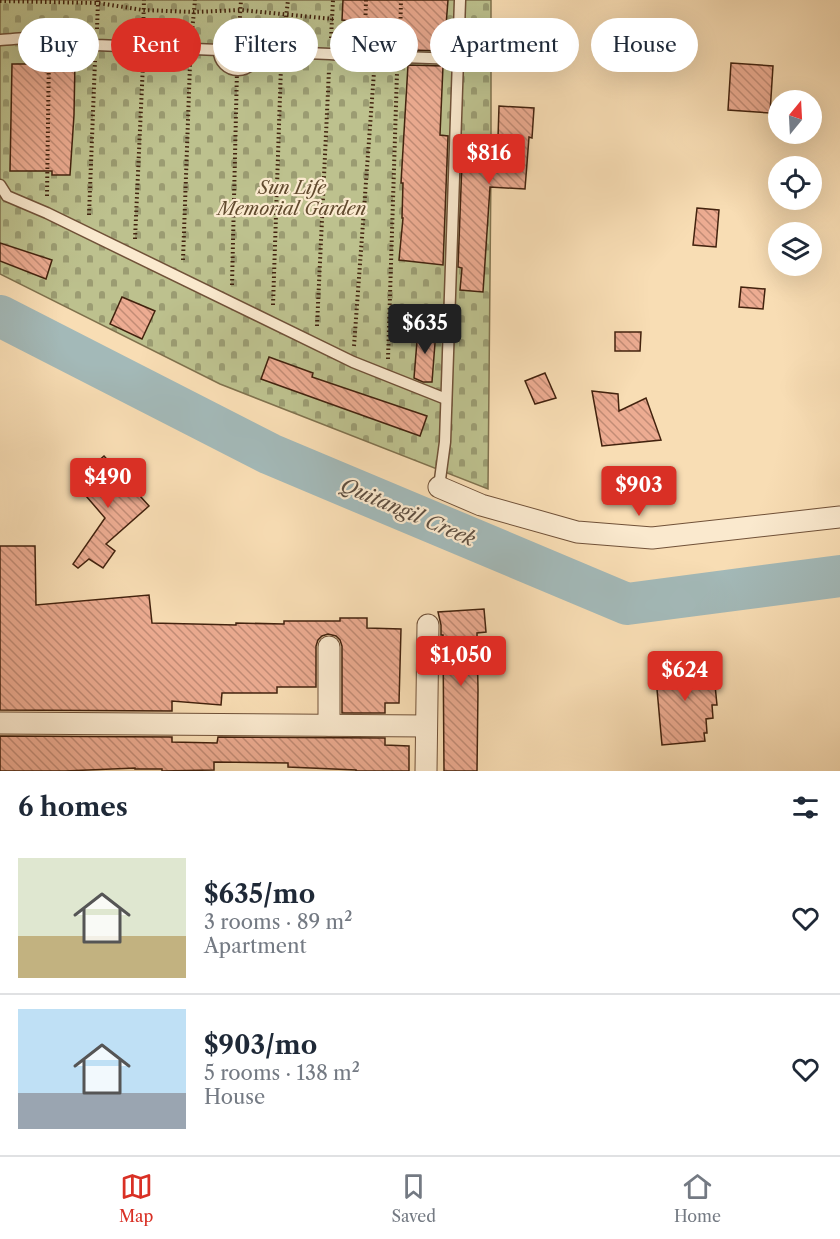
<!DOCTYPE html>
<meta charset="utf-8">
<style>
:root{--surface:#fff;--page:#f6f6f7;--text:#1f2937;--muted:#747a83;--line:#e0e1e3;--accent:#d93025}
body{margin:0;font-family:"Libre Caslon Text",serif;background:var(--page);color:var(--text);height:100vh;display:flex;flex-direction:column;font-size:22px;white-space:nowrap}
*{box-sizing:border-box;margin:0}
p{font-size:20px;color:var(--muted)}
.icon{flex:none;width:33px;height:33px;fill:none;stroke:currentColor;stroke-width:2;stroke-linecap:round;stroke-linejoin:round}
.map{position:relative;height:771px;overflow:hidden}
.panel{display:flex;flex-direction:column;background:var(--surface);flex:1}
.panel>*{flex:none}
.hud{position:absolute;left:18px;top:18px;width:804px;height:54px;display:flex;gap:12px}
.needle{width:39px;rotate:18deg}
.buttons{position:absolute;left:768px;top:90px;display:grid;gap:12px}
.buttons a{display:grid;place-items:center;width:54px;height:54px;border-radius:50%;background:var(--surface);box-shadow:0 6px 24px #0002;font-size:30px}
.price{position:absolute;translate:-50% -51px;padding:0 14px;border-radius:6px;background:var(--accent);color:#fff;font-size:20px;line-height:39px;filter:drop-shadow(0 2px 3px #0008)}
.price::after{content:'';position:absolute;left:50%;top:36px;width:18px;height:14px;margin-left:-9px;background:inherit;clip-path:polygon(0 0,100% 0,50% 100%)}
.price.on{background:#222;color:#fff}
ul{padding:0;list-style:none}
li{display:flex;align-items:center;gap:18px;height:150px;padding:0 18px}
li+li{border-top:2px solid var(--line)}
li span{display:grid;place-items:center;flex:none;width:168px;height:120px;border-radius:0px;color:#555}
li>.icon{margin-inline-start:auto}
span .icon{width:72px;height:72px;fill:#fffc;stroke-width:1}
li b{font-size:26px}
h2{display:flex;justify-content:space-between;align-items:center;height:72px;padding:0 18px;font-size:26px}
.tag{padding:0 21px;border-radius:27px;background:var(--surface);box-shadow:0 6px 24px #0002;font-size:21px;line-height:54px}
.tag.on{background:var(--accent);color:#fff}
.tabs{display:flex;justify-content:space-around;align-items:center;height:84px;border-top:2px solid var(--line);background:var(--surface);font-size:16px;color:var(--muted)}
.tabs a{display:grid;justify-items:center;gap:3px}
.tabs .on{color:var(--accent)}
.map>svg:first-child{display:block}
.cemetery{fill:url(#cemetery-stones);stroke:#80724e;stroke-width:1.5}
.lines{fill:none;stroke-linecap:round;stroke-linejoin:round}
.river{stroke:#a3b9b8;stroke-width:42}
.building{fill:url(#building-back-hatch);stroke:#42220e;stroke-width:1.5}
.lane-casing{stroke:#705138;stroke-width:13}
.street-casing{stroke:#705138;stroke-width:23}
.path{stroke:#42220e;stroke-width:4;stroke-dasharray:1.5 3;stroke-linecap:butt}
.lane{stroke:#fae9ce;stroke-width:10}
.street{stroke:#fae9ce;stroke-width:21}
.labels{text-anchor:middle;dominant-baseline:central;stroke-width:4.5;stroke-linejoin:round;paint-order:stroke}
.park-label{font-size:18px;font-style:italic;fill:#614a2e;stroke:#fae9ce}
.water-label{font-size:20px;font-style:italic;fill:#5f4f41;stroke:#fae9ce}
</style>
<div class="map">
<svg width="840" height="771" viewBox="0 0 840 771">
<defs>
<pattern id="cemetery-stones" width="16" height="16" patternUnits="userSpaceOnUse" patternTransform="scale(1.5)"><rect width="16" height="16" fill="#bdc18e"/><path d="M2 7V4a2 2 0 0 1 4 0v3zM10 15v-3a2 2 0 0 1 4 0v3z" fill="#9b9c72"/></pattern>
<pattern id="building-back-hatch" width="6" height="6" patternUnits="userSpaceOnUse" patternTransform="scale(1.5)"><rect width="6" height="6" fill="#edac92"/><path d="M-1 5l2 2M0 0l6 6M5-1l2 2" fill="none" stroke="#c28c76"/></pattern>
</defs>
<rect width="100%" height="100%" fill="#f8ddb4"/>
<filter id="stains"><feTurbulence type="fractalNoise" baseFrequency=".00333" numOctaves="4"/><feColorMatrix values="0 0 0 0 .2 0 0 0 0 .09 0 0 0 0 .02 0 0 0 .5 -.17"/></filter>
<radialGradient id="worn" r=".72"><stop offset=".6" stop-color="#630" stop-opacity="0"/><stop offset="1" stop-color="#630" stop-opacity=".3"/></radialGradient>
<polygon class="cemetery" points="0,0 491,0 491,168 488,489 220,384 0,274"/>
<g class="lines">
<polyline class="river" points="0,316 270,454 627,604 840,576"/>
</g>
<g class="building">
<polygon points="343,0 448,0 444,51 408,50 409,30 350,29 351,21 342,20"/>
<polygon points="30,59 75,60 74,115 70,175 52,175 52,171 10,171 12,64 30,64"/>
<polygon points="731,63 773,66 770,113 728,110"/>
<polygon points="408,65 443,66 440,135 448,136 443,265 399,260 403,218 402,218 403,183 401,183"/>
<polygon points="499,106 534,108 532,138 529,137 525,189 490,187 483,292 460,290 462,268 458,267 463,136 498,138"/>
<polygon points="697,208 719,210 716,247 693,245"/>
<polygon points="0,243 52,260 46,279 0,261"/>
<polygon points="741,287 765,289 763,309 739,307"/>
<polygon points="122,297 155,311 142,339 110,324"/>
<polygon points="418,329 436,330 432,382 423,382 414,378"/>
<polygon points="615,332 641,332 640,351 615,351"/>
<polygon points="269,357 313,373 312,377 427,416 420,436 261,379"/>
<polygon points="545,373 556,398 535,404 525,381"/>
<polygon points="592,391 618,394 619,411 646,398 661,440 602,446"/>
<polygon points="104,456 149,506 106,544 115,551 103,568 89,559 78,568 73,564 105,518 74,482"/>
<polygon points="0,546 35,546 36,605 149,595 152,623 236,625 236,623 284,624 284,621 340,621 340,618 367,618 367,628 401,629 399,703 385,703 385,713 342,713 342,646 340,640 336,636 328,634 322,636 318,640 316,646 316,687 277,687 277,693 222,693 221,705 172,701 172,711 0,710"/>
<polygon points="484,609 486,632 477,633 478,690 477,771 444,771 443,635 441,635 441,625 438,612"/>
<polygon points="707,660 708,676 714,675 717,705 712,705 713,718 706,719 707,733 704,733 705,741 662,745 655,667 689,664 689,661"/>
<polygon points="0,736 172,737 172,742 217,743 218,737 385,738 385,745 409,746 409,771 356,771 356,770 288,767 288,763 214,762 214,770 162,771 162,769 135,769 135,768 65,771 0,771"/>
</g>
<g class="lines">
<defs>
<g id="lane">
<circle cx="238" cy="51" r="19"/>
<path d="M0,40C31,38 67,32 96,45L219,50"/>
<polyline points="258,51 330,54 369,57 375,56 457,59"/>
<polyline points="0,185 7,196 47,213 353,362 446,399"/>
<polyline points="439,487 445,442 460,0"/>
</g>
<g id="street">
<polyline points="439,487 481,505 577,532 652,538 840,517"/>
<polyline points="0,723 426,726"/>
<polyline points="329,725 329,647"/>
<polyline points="426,771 428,625"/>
</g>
</defs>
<use href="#lane" class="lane-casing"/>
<use href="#street" class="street-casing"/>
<g class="path">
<polyline points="366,0 365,33 400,35"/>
<polyline points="0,1 98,3 143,10 194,12 241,10 333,19"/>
<polyline points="97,29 98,0"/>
<polyline points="239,31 241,0"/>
<polyline points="143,32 144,0"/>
<polyline points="192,32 195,0"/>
<polyline points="284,35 288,0"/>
<polyline points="331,38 333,0"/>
<polyline points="400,41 401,0"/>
<polyline points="47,196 49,53"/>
<polyline points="89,215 95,61"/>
<polyline points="135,239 143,64"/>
<polyline points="183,260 190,64"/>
<polyline points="232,285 237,70"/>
<polyline points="273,305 281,66"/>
<polyline points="317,326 329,70"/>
<polyline points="354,346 374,72"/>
<polyline points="388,359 397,73"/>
</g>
<use href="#lane" class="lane"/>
<use href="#street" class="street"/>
</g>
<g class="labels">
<g class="park-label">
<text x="292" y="188">Sun Life<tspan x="292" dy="21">Memorial Garden</tspan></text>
</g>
<g class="water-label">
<text transform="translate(408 512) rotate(23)">Quitangil Creek</text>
</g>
</g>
<rect width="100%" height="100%" filter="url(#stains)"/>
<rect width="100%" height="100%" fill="url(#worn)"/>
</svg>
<div class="buttons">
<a><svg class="needle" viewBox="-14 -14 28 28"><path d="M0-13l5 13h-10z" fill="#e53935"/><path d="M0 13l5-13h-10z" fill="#747a83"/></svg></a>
<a><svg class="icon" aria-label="locate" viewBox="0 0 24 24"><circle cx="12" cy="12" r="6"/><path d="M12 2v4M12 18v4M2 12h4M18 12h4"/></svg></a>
<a><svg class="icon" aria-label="layers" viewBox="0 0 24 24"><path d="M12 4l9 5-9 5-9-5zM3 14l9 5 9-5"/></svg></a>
</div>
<b class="price" style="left:489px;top:185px">$816</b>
<b class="price on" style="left:425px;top:355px">$635</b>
<b class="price" style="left:108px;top:509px">$490</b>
<b class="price" style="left:639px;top:517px">$903</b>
<b class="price" style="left:461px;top:687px">$1,050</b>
<b class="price" style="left:685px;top:702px">$624</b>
<div class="hud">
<a class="tag">Buy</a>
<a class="tag on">Rent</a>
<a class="tag">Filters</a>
<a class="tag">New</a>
<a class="tag">Apartment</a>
<a class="tag">House</a>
</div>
</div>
<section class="panel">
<h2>6 homes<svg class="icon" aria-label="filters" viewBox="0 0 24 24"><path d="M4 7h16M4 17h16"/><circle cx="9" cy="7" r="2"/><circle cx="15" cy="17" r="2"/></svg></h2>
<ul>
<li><span style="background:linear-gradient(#dfe7d0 65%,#c2b280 0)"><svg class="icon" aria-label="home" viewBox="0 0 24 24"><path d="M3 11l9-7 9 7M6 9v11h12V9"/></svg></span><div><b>$635/mo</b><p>3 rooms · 89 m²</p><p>Apartment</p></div><svg class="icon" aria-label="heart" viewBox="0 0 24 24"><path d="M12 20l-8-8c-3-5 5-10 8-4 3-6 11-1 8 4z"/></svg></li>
<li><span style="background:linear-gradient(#bfe0f5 70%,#9aa5b1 0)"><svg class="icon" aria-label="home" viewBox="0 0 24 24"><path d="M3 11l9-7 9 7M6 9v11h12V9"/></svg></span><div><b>$903/mo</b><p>5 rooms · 138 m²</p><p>House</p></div><svg class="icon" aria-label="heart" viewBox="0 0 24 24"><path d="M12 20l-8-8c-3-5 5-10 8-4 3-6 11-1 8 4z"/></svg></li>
</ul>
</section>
<nav class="tabs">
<a class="on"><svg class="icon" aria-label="map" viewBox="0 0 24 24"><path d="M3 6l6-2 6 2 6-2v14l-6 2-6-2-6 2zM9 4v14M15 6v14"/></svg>Map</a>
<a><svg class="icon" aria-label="saved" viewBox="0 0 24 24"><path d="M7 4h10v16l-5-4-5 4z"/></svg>Saved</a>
<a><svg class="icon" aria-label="home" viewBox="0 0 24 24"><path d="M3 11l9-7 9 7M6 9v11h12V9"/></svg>Home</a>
</nav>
